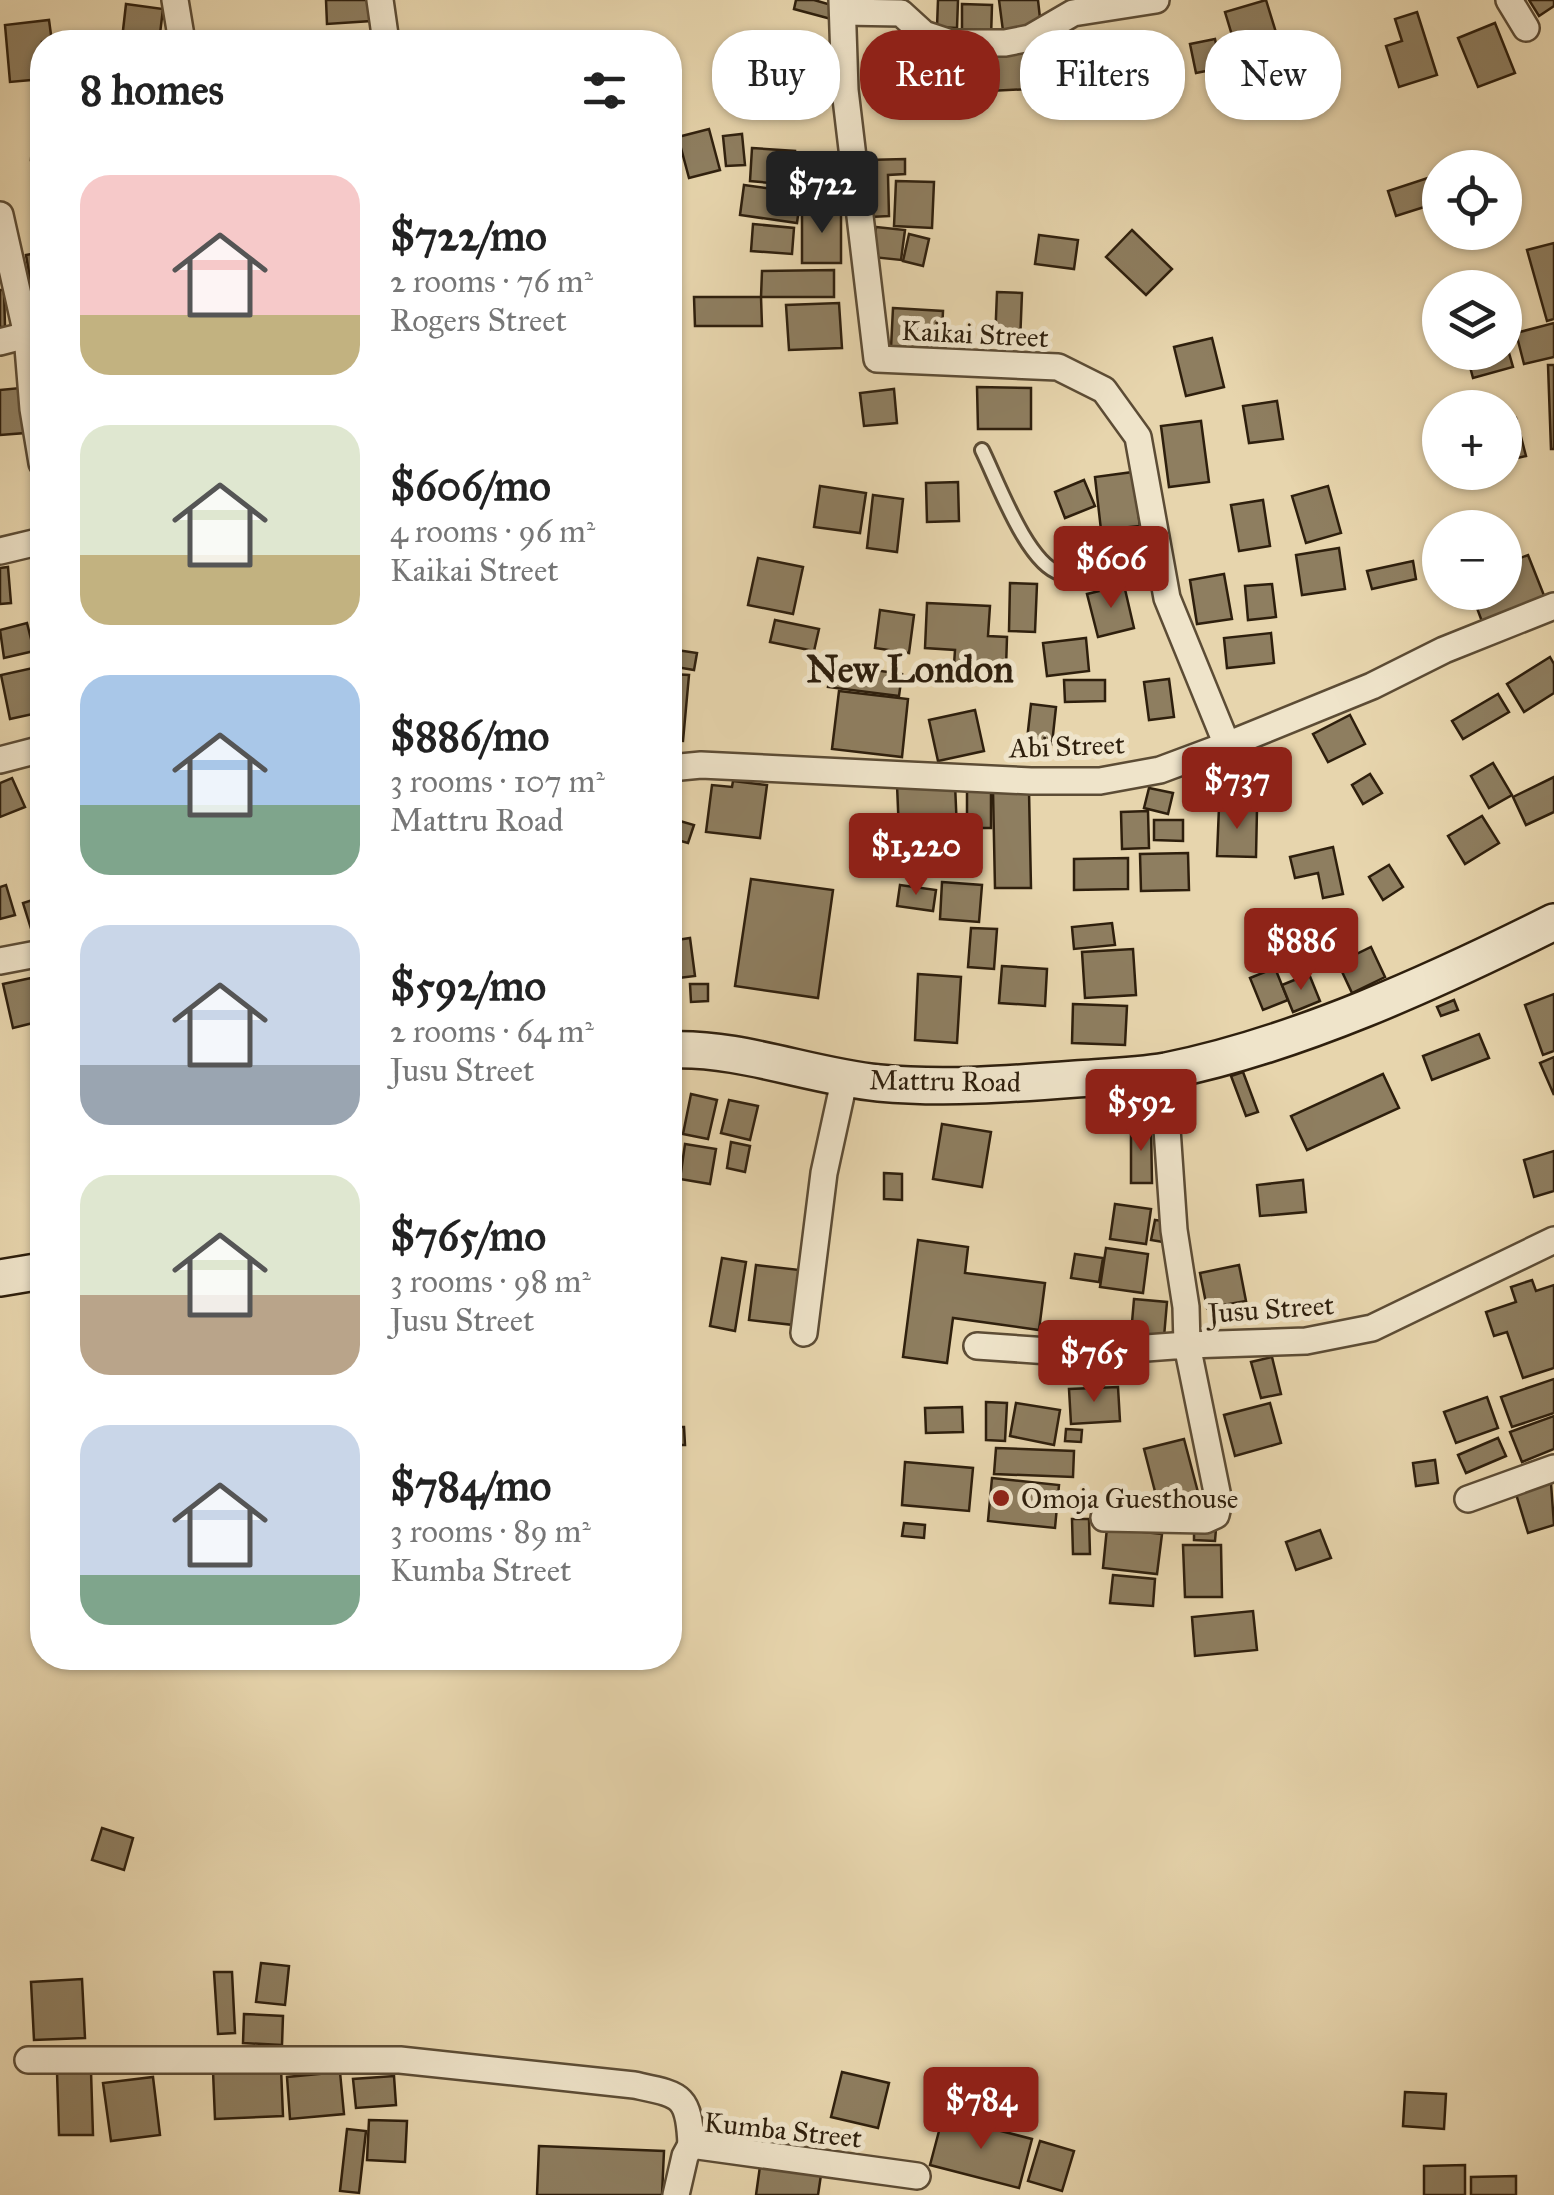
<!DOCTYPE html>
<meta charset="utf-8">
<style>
:root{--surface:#fff;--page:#f2f2f2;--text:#222;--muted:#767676;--accent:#8f2418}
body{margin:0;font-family:"IM FELL Great Primer",serif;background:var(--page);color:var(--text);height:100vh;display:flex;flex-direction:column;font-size:38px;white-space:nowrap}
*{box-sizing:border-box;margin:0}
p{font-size:32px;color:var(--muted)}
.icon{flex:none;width:55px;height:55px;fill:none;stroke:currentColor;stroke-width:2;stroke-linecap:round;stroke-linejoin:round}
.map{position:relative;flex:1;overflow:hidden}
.drawer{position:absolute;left:30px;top:30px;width:652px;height:1640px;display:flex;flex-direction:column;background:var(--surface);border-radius:40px;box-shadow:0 2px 8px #0004}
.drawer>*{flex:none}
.hud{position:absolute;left:712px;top:30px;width:690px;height:90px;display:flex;gap:20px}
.tools{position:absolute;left:1422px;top:150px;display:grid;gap:20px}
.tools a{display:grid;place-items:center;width:100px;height:100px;border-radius:50%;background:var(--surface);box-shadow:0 2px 8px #0004;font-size:50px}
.price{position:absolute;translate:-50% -85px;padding:0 22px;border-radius:10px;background:var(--accent);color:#fff;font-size:32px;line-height:65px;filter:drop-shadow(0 2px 5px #0008)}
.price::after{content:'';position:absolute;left:50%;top:60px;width:30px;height:22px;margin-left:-15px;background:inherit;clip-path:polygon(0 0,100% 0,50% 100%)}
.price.active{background:#222;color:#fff}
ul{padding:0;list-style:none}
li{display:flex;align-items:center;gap:30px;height:250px;padding:0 50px}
li span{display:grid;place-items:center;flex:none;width:280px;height:200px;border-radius:30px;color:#555}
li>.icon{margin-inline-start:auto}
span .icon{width:120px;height:120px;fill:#fffc;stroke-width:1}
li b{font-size:42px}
h2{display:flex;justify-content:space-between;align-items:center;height:120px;padding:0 50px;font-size:42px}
.pill{padding:0 35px;border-radius:40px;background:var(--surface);box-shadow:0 2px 8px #0004;font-size:35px;line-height:90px}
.pill.active{background:var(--accent);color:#fff}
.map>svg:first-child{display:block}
.building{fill:#8e7e60;stroke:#2e1f0d;stroke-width:2.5}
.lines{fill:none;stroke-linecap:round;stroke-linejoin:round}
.service-casing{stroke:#5c4c35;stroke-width:18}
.minor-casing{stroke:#5c4c35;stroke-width:30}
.secondary-casing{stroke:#2e1f0d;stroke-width:40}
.service{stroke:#efe4ca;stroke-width:12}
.minor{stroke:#efe4ca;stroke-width:25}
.secondary{stroke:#efe4ca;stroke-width:35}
.poi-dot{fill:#8f2418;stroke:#efe4ca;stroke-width:4}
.labels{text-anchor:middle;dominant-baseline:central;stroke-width:10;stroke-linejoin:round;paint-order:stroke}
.street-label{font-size:28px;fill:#2e1f0d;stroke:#efe4ca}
.poi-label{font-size:28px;fill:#2e1f0d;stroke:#efe4ca;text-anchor:start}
.district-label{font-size:38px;font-weight:bold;fill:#2e1f0d;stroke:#efe4ca}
</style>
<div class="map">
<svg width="1554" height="2195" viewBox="0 0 1554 2195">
<rect width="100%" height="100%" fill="#e7d5ad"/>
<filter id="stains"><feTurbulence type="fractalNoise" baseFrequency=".002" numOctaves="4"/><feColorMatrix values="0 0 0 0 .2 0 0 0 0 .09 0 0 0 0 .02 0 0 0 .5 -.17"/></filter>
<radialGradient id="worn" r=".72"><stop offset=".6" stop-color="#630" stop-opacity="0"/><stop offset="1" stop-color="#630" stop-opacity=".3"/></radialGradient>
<g class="building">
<polygon points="326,0 369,0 371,21 327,24"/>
<polygon points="796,0 814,0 835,6 831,19 794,9"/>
<polygon points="938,0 958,0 957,28 937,27"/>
<polygon points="999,0 1038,0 1041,27 1003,31"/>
<polygon points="1266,0 1282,52 1241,65 1225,12"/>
<polygon points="1529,0 1554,0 1554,6 1539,16"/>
<polygon points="126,4 163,9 159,42 122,39"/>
<polygon points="962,4 992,5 991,38 962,37"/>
<polygon points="1417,12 1437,75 1399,87 1386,46 1402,41 1395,19"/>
<polygon points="49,20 52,42 42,42 42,79 10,82 5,25"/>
<polygon points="1495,23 1515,73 1478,87 1458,38"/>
<rect x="326" y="32" width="48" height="10"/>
<polygon points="1215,39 1221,68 1196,73 1190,44"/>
<polygon points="1049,45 1052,88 989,91 988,48"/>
<polygon points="33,129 42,130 42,160 31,160"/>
<polygon points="709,129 720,170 689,178 678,137"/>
<polygon points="742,134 745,165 726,166 723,136"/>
<polygon points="752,148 795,151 792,185 750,181"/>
<polygon points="905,159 905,174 888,175 889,216 870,217 867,160"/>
<polygon points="1440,174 1440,202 1396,216 1388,191"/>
<polygon points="896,181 934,182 932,228 894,226"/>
<polygon points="744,185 801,193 797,223 740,215"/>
<rect x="802" y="210" width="39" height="53"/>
<polygon points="753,224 794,228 792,254 751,251"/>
<polygon points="876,227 905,230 901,260 872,257"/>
<polygon points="1132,230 1172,269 1146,295 1106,257"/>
<polygon points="909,234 929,239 923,266 903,261"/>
<polygon points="1039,235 1078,240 1074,269 1035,264"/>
<polygon points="1554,243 1554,319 1547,321 1527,250"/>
<polygon points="42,252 42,282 31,284 26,255"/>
<polygon points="834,270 834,297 761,297 762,271"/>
<polygon points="0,290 4,290 5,327 0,327"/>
<polygon points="997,292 1022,293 1020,343 995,342"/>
<polygon points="694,297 761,297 762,326 695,326"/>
<polygon points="839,303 842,348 789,350 786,305"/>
<polygon points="893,308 943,311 941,351 891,348"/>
<polygon points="1554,323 1554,357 1524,364 1516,333"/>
<polygon points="1212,338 1224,387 1186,396 1174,347"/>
<polygon points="1505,339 1513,367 1473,378 1466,352 1505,352"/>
<polygon points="1548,365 1554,365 1554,449 1551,449"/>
<polygon points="977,387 1031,388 1031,429 978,429"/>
<polygon points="20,388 25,433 0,435 0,390"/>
<polygon points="894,389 897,423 864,426 860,393"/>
<polygon points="1277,401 1283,439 1249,443 1243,406"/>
<polygon points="1516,418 1526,456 1505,461 1505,421"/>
<polygon points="1201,421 1209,482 1169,487 1161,426"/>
<polygon points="1133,472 1140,526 1101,530 1095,477"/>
<polygon points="1084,480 1095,506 1065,518 1055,492"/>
<polygon points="958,482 959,521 927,522 926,483"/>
<polygon points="820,486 866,493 860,533 814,527"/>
<polygon points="1328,486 1341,533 1306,543 1292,496"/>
<polygon points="873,495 903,499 897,552 867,548"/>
<polygon points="1263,500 1270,546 1239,551 1231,505"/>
<polygon points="1339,548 1345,589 1302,595 1296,555"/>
<polygon points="1528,555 1547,603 1484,627 1471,592 1505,592 1505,564"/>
<polygon points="758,558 803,567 793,614 748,605"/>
<polygon points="1413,561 1416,579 1372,589 1367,571"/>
<polygon points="8,567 11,603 0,604 0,568"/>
<polygon points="1224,574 1232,619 1197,624 1190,580"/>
<polygon points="1010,583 1037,584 1035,632 1009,631"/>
<polygon points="1272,584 1276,617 1248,620 1245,586"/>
<polygon points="1124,585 1134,628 1098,637 1087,594"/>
<polygon points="927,603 990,606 988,636 1007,637 1006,668 954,665 955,650 925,648"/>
<polygon points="880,610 914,615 909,653 875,648"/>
<polygon points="775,620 819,629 814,651 770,642"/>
<polygon points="27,623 34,651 4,658 0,630"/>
<polygon points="1271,633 1274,663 1227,668 1224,638"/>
<polygon points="1086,638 1089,671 1047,676 1043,643"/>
<polygon points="670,649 697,653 694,670 670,666"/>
<polygon points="1550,657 1554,664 1554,693 1524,712 1507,684"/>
<polygon points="832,664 902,674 899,696 828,687"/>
<polygon points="42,666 42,712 10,719 1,675"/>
<polygon points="670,674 689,675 683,741 670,740"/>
<polygon points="1169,679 1174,717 1149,720 1144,682"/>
<polygon points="1064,680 1105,680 1105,701 1065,702"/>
<polygon points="839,691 908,699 902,757 832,749"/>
<polygon points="1498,694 1509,712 1463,739 1452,721"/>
<polygon points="1031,704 1056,707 1052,744 1027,740"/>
<polygon points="975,710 984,751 938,761 929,720"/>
<polygon points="1350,715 1365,744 1328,762 1313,734"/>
<polygon points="1493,763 1512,795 1489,808 1471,776"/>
<polygon points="1370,774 1382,793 1363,804 1352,785"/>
<polygon points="1554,777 1554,812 1526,825 1513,797"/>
<polygon points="12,778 25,807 0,817 0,783"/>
<polygon points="733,781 767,785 760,838 706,832 712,785 732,787"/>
<polygon points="955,784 957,830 899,832 897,785"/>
<rect x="967" y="788" width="24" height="40"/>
<polygon points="1149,788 1173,793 1168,814 1144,808"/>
<polygon points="993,791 1029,791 1031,888 995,888"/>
<polygon points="1219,807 1257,809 1256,857 1217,856"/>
<polygon points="1148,811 1149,848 1122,849 1121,812"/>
<polygon points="1482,816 1499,843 1465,864 1448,836"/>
<polygon points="673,819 694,825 688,843 670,838"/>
<polygon points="1154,820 1183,820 1183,841 1154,840"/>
<polygon points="1333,847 1343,894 1323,898 1318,873 1295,878 1290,857"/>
<polygon points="1188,853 1189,890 1141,891 1140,854"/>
<polygon points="1128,858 1128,889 1074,890 1074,859"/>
<polygon points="1389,865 1403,887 1383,900 1369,877"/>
<polygon points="751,879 833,890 818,998 735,986"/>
<polygon points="942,882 982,885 979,922 940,919"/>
<polygon points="6,885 15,915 0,919 0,887"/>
<polygon points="900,885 936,890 933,911 897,906"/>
<polygon points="42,897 42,932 33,935 23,903"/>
<polygon points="1112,923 1115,945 1074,949 1072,927"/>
<polygon points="971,928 997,929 994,969 968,967"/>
<polygon points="690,938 695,976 670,979 670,941"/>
<polygon points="1371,947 1385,977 1352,993 1338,963"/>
<polygon points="1133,949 1136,995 1085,998 1082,952"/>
<polygon points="1002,966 1047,969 1045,1006 999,1003"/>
<polygon points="1275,968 1288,1000 1263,1010 1250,978"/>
<polygon points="918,974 961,977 957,1043 915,1040"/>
<polygon points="1309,974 1320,1001 1293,1012 1282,985"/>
<polygon points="31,978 41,1021 13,1028 3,984"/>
<polygon points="690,984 708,984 708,1001 691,1002"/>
<polygon points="1554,994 1554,1051 1543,1055 1525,1005"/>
<polygon points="1454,1000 1458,1010 1441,1016 1437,1007"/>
<polygon points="1073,1004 1127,1006 1125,1045 1072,1043"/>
<polygon points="1479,1034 1489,1058 1432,1080 1423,1056"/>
<polygon points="1554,1057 1554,1095 1540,1063"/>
<polygon points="1243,1072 1258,1112 1246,1116 1231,1076"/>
<polygon points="1383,1074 1399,1108 1307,1150 1291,1116"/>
<polygon points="691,1094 717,1100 708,1139 683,1134"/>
<polygon points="729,1100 758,1106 750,1140 721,1133"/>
<polygon points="942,1124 991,1132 982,1187 933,1179"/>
<polygon points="1131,1125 1151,1125 1152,1183 1131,1183"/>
<polygon points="731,1142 750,1146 745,1172 727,1168"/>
<polygon points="685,1144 716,1149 710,1184 680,1179"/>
<polygon points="1554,1151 1554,1191 1534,1197 1524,1160"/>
<polygon points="42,1166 42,1202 41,1202 32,1168"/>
<polygon points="884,1173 902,1174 902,1200 884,1199"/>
<polygon points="1303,1180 1306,1212 1260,1216 1257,1185"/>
<polygon points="1115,1204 1151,1209 1146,1244 1110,1239"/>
<polygon points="1155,1220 1172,1222 1169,1243 1151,1240"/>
<polygon points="918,1240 968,1247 965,1273 1045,1283 1039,1330 953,1318 947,1363 903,1357"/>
<polygon points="1106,1248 1148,1254 1143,1293 1100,1287"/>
<polygon points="1075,1254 1103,1258 1099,1282 1071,1278"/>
<polygon points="722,1258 746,1262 735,1331 710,1326"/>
<polygon points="756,1265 800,1270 794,1325 749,1320"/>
<polygon points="1239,1265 1246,1301 1207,1308 1200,1273"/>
<polygon points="1532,1280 1536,1291 1554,1285 1554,1368 1523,1378 1507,1332 1494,1336 1486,1312 1516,1302 1511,1287"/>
<polygon points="1134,1299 1167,1302 1164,1337 1131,1334"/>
<polygon points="1272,1357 1281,1394 1261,1398 1251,1362"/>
<polygon points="1554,1379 1554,1413 1512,1427 1501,1397"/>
<polygon points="1118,1387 1120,1421 1071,1424 1069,1389"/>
<polygon points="1487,1397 1498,1428 1456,1443 1444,1412"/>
<polygon points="986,1402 1007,1403 1005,1441 986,1440"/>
<polygon points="1016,1403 1060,1410 1054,1445 1010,1436"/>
<polygon points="1270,1403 1281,1443 1235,1456 1224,1415"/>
<polygon points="962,1407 963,1432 926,1433 925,1408"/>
<polygon points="1554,1416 1554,1449 1522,1462 1510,1432"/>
<polygon points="670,1427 684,1427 685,1445 671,1445"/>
<polygon points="1066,1429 1082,1430 1081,1442 1065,1441"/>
<polygon points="1498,1438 1506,1456 1466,1473 1458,1455"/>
<polygon points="1184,1439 1199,1496 1159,1507 1144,1449"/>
<polygon points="996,1448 1074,1451 1073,1477 994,1474"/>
<polygon points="1435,1460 1438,1483 1416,1486 1413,1463"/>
<polygon points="905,1462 973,1468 969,1511 902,1505"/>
<polygon points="992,1478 1059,1485 1055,1528 988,1521"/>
<polygon points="1551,1483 1554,1525 1528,1533 1516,1494"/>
<polygon points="1072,1519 1089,1519 1090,1554 1073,1554"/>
<polygon points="904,1523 925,1525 924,1538 902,1536"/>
<polygon points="1107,1528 1162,1534 1157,1574 1103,1568"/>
<polygon points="1194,1529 1216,1529 1215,1541 1194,1540"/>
<polygon points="1320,1530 1331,1558 1296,1570 1286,1542"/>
<polygon points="1183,1545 1221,1545 1222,1597 1185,1597"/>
<polygon points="1113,1575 1155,1579 1153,1606 1110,1603"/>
<polygon points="1253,1611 1257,1650 1195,1656 1192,1617"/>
<polygon points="102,1828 133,1838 124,1870 92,1860"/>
<polygon points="261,1963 289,1966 285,2005 256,2002"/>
<polygon points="214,1972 232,1972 235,2033 218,2034"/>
<polygon points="82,1979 85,2038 34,2040 31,1982"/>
<polygon points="244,2014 283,2016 282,2045 243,2043"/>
<polygon points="281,2068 283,2116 215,2119 213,2071"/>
<polygon points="91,2071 93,2135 59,2135 57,2072"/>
<polygon points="340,2072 344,2114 290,2119 287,2077"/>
<polygon points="842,2072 889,2083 878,2128 831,2117"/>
<polygon points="394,2076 396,2105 356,2108 353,2079"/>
<polygon points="153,2077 160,2135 111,2141 103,2083"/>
<polygon points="1405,2092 1446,2094 1444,2129 1403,2126"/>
<polygon points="943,2116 1032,2139 1019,2188 930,2165"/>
<polygon points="369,2120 407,2121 405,2162 367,2160"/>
<polygon points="347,2129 366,2131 359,2193 340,2191"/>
<polygon points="1040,2141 1074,2151 1062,2191 1028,2181"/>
<polygon points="539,2146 664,2151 662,2195 537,2195"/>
<polygon points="761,2159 822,2168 818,2195 756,2195"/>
<polygon points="1465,2165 1465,2195 1424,2195 1424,2166"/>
<polygon points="1516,2176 1516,2195 1471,2195 1471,2177"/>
</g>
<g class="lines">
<defs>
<path id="service" d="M982,450C997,480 1027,564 1060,573C1089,581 1130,565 1160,559"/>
<g id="minor">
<polyline points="175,0 182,42"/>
<polyline points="380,0 386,42"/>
<polyline points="842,0 845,90 877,359 1058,367 1104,390 1138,437 1167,598 1227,745"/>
<polyline points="1509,0 1526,28"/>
<polyline points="843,12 901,13 924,34 951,43 1005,43 1030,38 1073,13 1156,0"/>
<polyline points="0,215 27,335 33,409 42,463"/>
<polyline points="0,342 27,335"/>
<polyline points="0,551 42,541"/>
<polyline points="0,760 42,749"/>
<polyline points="670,768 701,765 1031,781 1100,781 1160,770 1227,745 1372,686 1444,650 1554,606"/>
<polyline points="0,961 42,953"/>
<polyline points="1163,1071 1174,1230 1186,1307 1187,1345 1306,1341 1372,1328 1554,1240"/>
<polyline points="804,1333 824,1173 845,1077"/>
<polyline points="977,1346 1078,1353 1187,1345 1219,1502 1216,1515 1205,1520 1104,1518"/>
<polyline points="1468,1499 1554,1468"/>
<path d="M28,2060H400L634,2085C681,2095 689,2094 691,2145"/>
<polyline points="676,2195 685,2156 691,2145 917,2176"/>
</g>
<g id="secondary">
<path d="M670,1050C741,1047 809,1076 879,1083C943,1089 1011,1084 1076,1079C1105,1077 1137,1076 1166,1071C1296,1045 1436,981 1554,922"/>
<polyline points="0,1278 42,1271"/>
</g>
</defs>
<use href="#service" class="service-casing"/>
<use href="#minor" class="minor-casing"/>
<use href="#secondary" class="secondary-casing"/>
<use href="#service" class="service"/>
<use href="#minor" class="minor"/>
<use href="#secondary" class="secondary"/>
</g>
<circle class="poi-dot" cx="1001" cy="1498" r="10"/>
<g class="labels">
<g class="street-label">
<text transform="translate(975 334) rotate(3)">Kaikai Street</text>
<text transform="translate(1067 746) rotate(-2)">Abi Street</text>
<text transform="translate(945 1081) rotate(1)">Mattru Road</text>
<text transform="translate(1271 1309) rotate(-4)">Jusu Street</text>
<text transform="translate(783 2130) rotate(6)">Kumba Street</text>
</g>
<g class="poi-label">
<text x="1021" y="1498">Omoja Guesthouse</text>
</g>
<g class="district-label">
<text x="910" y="669">New London</text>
</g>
</g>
<rect width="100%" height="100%" filter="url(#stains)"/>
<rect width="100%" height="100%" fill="url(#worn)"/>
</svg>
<div class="tools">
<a><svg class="icon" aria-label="locate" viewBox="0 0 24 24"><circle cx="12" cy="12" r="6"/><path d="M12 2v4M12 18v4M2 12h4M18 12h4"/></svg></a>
<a><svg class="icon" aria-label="layers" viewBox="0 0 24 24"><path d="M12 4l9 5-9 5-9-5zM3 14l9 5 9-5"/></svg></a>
<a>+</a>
<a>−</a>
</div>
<b class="price active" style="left:822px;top:236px">$722</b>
<b class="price" style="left:1111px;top:611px">$606</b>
<b class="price" style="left:1237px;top:832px">$737</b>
<b class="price" style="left:916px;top:898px">$1,220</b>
<b class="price" style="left:1301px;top:993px">$886</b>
<b class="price" style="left:1141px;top:1154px">$592</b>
<b class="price" style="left:1094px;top:1405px">$765</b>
<b class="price" style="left:981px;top:2152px">$784</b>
<div class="hud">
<a class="pill">Buy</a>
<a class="pill active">Rent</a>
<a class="pill">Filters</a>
<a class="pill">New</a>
</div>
<section class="drawer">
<h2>8 homes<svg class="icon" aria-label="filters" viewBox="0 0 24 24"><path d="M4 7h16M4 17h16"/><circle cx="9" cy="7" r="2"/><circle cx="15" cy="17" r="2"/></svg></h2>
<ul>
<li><span style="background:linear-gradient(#f6c9c9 70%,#c2b280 0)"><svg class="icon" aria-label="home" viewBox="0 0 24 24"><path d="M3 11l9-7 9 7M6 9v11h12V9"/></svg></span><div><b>$722/mo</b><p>2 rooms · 76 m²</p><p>Rogers Street</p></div></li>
<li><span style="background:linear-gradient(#dfe7d0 65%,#c2b280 0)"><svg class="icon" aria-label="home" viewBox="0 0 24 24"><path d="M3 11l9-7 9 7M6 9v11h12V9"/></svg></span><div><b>$606/mo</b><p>4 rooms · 96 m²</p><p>Kaikai Street</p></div></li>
<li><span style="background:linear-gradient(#a9c7e8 65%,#7fa58c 0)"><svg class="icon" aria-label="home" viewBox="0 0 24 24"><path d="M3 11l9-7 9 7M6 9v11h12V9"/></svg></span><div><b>$886/mo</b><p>3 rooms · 107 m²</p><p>Mattru Road</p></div></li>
<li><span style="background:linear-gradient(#c9d6e8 70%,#9aa5b1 0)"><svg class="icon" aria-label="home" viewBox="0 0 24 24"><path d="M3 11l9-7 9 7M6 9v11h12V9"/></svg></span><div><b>$592/mo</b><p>2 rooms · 64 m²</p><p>Jusu Street</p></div></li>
<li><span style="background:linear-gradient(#dfe7d0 60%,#b9a48a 0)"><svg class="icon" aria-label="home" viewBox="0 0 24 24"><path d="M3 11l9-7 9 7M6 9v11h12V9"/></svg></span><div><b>$765/mo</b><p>3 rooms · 98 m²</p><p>Jusu Street</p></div></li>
<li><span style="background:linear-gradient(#c9d6e8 75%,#7fa58c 0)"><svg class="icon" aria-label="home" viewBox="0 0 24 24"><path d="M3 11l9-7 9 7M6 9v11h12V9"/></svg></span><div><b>$784/mo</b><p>3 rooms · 89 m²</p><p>Kumba Street</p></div></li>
</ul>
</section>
</div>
